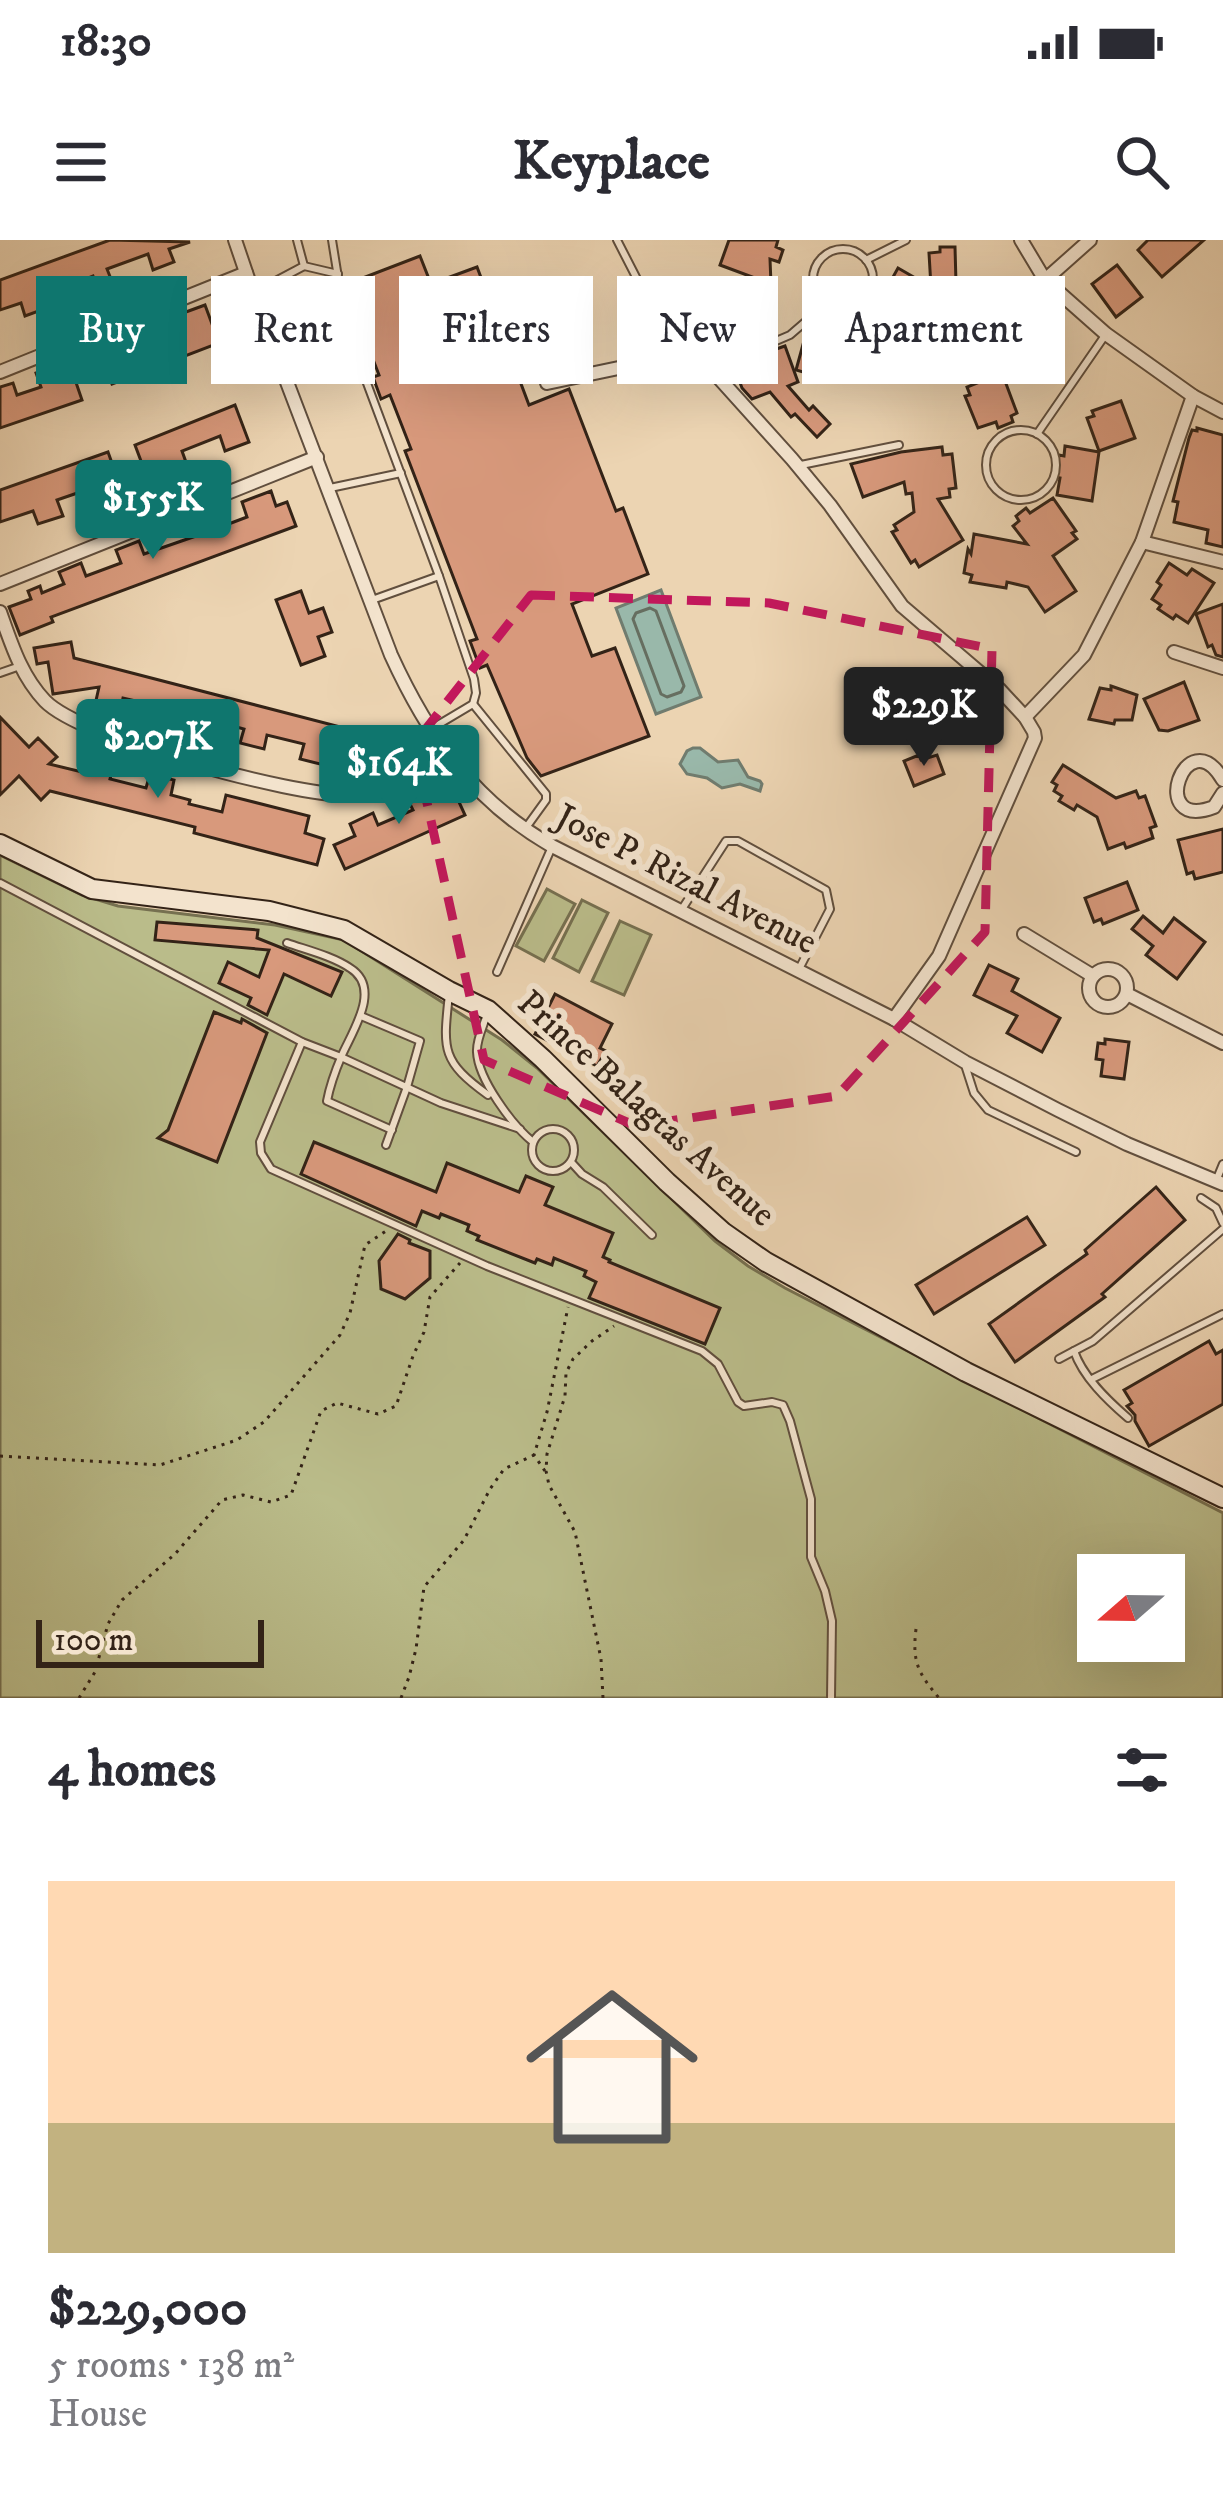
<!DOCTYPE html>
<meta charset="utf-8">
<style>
:root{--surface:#fff;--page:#f2f2f3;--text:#2b2b33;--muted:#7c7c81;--accent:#0f766e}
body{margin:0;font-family:"IM FELL DW Pica",serif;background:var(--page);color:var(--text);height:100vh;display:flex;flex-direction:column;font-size:45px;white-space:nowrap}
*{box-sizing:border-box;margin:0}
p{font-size:39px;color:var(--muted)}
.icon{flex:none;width:66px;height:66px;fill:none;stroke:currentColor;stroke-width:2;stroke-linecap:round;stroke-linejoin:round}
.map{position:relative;height:1458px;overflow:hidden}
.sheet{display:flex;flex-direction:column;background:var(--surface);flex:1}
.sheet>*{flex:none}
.guide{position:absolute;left:36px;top:36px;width:1152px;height:108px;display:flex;gap:24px}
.needle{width:78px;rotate:250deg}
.tools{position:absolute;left:1077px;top:1314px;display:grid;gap:24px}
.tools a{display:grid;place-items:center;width:108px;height:108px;border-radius:0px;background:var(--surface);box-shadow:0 12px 48px #0002;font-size:60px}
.scale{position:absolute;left:36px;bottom:30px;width:228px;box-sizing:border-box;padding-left:12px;border:6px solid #332317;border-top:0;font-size:33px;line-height:42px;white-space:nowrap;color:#332317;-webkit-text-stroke:9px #f3e3cd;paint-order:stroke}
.price{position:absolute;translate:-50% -102px;padding:0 27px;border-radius:12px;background:var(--accent);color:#fff;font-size:39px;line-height:78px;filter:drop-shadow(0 3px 6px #0008)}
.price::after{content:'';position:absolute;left:50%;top:72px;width:36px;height:27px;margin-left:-18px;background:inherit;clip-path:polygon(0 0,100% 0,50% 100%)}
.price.selected{background:#222;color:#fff}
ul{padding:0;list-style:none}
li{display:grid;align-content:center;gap:24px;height:636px;padding:0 48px}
li span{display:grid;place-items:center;height:372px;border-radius:0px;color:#555}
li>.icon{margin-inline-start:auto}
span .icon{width:216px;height:216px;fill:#fffc;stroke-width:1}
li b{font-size:51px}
h2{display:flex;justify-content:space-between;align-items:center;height:144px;padding:0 48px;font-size:51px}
.tag{padding:0 42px;border-radius:0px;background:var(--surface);box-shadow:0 12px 48px #0002;font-size:42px;line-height:108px}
.tag.selected{background:var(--accent);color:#fff}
.status{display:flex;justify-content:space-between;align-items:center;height:84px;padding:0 60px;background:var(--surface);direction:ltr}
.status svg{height:33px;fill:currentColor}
header{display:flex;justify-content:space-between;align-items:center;height:156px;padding:0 48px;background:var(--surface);font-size:54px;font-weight:700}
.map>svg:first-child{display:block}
.green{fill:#babc8a;stroke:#767050;stroke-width:3;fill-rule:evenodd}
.water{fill:#99b8aa;stroke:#707c6f;stroke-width:3}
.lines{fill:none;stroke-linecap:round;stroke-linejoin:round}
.shore{stroke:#666e60;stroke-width:3}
.building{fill:#d8997c;stroke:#332317;stroke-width:3}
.service-casing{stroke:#614f3e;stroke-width:10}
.minor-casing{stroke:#614f3e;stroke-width:16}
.secondary-casing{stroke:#332317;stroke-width:22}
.path{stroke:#332317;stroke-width:3;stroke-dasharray:3 6;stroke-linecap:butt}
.service{stroke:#f3e3cd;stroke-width:6}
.minor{stroke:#f3e3cd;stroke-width:12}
.secondary{stroke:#f3e3cd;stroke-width:18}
.marked{fill:none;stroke:#c2185b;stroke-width:9;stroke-dasharray:24 15;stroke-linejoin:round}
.labels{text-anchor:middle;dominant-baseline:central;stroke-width:12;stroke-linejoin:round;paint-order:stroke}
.street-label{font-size:36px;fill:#332317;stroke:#f3e3cd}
</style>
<div class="status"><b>18:30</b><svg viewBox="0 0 49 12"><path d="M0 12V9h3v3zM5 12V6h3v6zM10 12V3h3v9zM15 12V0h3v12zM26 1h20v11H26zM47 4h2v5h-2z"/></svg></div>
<header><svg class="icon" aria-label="menu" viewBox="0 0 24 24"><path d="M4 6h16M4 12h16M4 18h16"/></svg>Keyplace<svg class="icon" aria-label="search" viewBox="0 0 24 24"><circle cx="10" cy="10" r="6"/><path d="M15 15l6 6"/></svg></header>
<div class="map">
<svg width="1223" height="1458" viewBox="0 0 1223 1458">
<rect width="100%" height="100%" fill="#ecd4b2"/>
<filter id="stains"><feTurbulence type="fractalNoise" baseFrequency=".00167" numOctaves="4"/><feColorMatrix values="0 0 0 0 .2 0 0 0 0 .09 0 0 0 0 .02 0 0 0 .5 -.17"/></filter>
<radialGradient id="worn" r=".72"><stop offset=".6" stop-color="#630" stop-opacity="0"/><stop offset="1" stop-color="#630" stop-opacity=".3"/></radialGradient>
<g class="green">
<path d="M0,615L82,655L118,666L275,685L344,700L502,800L537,828L715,1001L748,1026L785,1048L1223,1273V1458H0ZM1098,1335H1164V1401H1098Z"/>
<polygon points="547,649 575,664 544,721 516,706"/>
<polygon points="582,660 608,673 579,732 553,718"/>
<polygon points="620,681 651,695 624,755 592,741"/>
</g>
<g class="water">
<polygon points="661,350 701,457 656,474 616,368"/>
<polygon points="693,508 700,508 718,522 738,520 748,537 760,541 762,544 760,551 740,544 722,548 707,538 687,534 680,524 687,511"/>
</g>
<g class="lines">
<polygon class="shore" points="650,368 656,371 684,446 681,452 667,457 661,454 633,379 636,373"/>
</g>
<g class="building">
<polygon points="110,0 190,2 169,9 174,22 153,30 148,14 107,29 111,39 96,44 93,36 42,57 47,68 25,76 21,63 0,70 0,40"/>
<polygon points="729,0 778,0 776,7 783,10 779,22 770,19 771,44 720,25"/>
<polygon points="1148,0 1204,0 1162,37 1138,10"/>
<polygon points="940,7 955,7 956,43 941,43 921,78 949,95 938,115 909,99 901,113 864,92 883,59 876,55 882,45 887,48 898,28 931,47 929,13 940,12"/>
<polygon points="420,16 431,44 477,27 529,165 569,149 616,271 623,268 648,334 572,364 592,416 615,408 649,496 541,536 527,518 487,425 480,428 470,401 477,399 405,211 411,209 390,155 381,159 373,137 379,135 348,54 347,44"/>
<polygon points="1117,25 1142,57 1116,77 1092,44"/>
<polygon points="771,44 772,62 767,62 768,82 761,82 764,91 724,93 723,88 717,88 715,53 722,53 722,46"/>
<polygon points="205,65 219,103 112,144 103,121 120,114 115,100 138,91 143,103 180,89 175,76"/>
<polygon points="821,79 833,82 831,88 851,93 838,142 796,130 807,90 815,84 820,85"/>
<polygon points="1010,90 1061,99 1054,135 1046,133 1045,140 995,130 999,110 1004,111 1007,95 1009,95"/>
<polygon points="785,106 798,142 788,146 809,170 813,166 830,184 817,197 795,174 791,177 770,152 752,159 742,148 733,124"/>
<polygon points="69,122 82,160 0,188 0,147 13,143 17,155 41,147 36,133"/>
<polygon points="1002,133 1017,173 1011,176 1013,182 998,188 996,182 978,188 965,156 970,155 967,147"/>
<polygon points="1121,161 1135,198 1099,211 1087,178 1094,176 1092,171"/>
<polygon points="235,165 249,202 225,211 220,196 182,211 187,225 165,234 160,222 144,229 135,205"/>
<polygon points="1197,188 1223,195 1223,307 1206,303 1208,290 1174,282 1178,262 1173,261 1189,198 1192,190 1197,191"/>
<polygon points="1065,206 1099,212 1092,261 1057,255 1060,238 1055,237 1059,215 1064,216"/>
<polygon points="942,207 943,215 952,214 956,248 949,249 950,257 938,259 963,300 919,327 915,320 911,323 892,292 897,290 894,285 914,272 912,253 906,254 904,242 863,257 851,224 901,212"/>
<polygon points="108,212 123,254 98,263 92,248 57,260 63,276 38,284 33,271 0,282 0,250"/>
<polygon points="271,251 276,266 287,262 296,286 51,377 53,382 20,395 9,367 31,359 28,351 40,346 42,353 64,344 59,332 81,323 86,336 121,323 116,310 139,301 144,314 193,297 188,285 213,276 218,288 247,277 242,262"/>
<polygon points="1053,258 1076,291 1072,293 1077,299 1053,316 1076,351 1045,372 1028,347 1007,342 1006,348 970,342 972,335 964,333 968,309 971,314 974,294 1027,304 1013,286 1019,281 1016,276 1026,268 1030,273"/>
<polygon points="1169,323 1187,335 1192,329 1214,343 1188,383 1176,375 1173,379 1158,369 1161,365 1152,359 1161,345 1157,342"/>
<polygon points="301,351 309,373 323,368 332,392 318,397 325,416 301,425 276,360"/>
<polygon points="1223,364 1223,417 1216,415 1212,405 1208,407 1196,374"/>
<polygon points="71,402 74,418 356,491 350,516 327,510 324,525 300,519 304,504 267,495 264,509 240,503 244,489 222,483 182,473 179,487 154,481 158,466 123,458 120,472 95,465 99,447 53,454 48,422 37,424 34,408"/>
<polygon points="1184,442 1199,480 1168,491 1159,490 1144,459"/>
<polygon points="1111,446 1137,455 1132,480 1115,480 1114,484 1089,479 1100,448 1111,450"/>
<polygon points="0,477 29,507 38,498 57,517 49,524 86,533 90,518 114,524 110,539 146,548 150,534 174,540 171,555 190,560 189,564 222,572 226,555 309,576 305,593 324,599 317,625 194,593 195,587 50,551 41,560 19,536 0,555"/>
<polygon points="919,515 921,520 937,515 944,534 914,546 904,521"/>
<polygon points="1063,525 1116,558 1136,551 1139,558 1145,556 1156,586 1150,588 1153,598 1126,608 1124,603 1108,609 1097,577 1077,565 1074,570 1059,561 1062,556 1054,551 1057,545 1052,542"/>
<polygon points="429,545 436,559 454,551 465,575 345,629 334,605 355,596 350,584 373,573 378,585 413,570 406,556"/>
<polygon points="1223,589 1223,632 1195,639 1193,632 1187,634 1178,600"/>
<polygon points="1127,642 1138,670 1103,684 1101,679 1094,682 1085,658"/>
<polygon points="1143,676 1163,693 1174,678 1205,702 1177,739 1146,715 1153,706 1132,689"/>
<polygon points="157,682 258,690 257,698 342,732 331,756 284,734 267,775 248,765 251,758 219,743 228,722 259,737 269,710 155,700"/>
<polygon points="989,725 1018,739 1012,751 1060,778 1042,812 1007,793 1017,776 974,755"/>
<polygon points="555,754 612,784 600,808 606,811 597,826 535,794"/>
<polygon points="214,772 241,783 242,779 267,793 217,922 158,898 168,890"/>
<polygon points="1105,799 1129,802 1124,839 1101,836 1103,820 1096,819 1098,803 1105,804"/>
<polygon points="314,902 436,952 447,923 519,952 526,936 553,947 545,965 613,993 603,1017 610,1020 609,1022 720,1068 705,1104 589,1058 596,1042 584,1036 586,1031 554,1018 552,1025 537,1019 535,1023 477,1000 479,996 467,991 469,985 441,974 439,978 422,971 416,986 301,934"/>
<polygon points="1156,947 1185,980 1102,1054 1105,1057 1015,1122 989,1084 1087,1014 1085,1010"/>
<polygon points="1027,977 1045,1005 934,1074 916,1045"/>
<polygon points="398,994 410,1000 409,1003 430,1011 430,1038 405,1059 381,1049 379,1021"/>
<polygon points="1209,1101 1216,1114 1223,1110 1223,1164 1149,1206 1135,1181 1135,1175 1127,1166 1132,1163 1124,1150"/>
</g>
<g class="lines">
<defs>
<g id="service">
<polyline points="332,0 346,87"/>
<polyline points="617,0 675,113"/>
<circle cx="843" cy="39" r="30"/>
<polyline points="866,20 906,0"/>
<polyline points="304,26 338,34"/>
<polyline points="253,53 304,26 297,0"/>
<polyline points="270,87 308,82 346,87 439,336 474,439 476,453 473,464 431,489"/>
<polyline points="702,123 748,113 790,95 826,64"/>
<circle cx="1021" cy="225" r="35"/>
<polyline points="1037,194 1106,94"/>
<polyline points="801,225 899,205"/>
<polyline points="330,248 401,233"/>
<polyline points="372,360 439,336"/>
<polyline points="0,433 20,426"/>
<polyline points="473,464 546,554 546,560 525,589"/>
<polyline points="0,643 302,802 341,817 441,863 520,889"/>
<polyline points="682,669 726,601 738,601 826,650 830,669 799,729"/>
<path d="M287,703C307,710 332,716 350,728C382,748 353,790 342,815C336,829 330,845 327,861L392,890"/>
<polyline points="497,732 551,609"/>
<path d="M449,754C443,810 441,821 488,855"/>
<path d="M487,774C484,785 476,800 477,812C478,839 512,885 533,902"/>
<polyline points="361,776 420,801 407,847 386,905"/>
<polyline points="302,802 260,902 261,913 271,929 487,1026 702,1111 718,1124 738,1162 744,1166 772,1162 783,1165 790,1181 811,1259 811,1317 825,1351 832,1381 831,1458"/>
<polyline points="965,825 974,853 988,870 1076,912"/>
<circle cx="553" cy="910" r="21"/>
<polyline points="571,922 582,934 603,947 652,995"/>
<polyline points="1216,941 1223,924"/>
<polyline points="1201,958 1216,968 1223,983"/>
<polyline points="1059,1119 1074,1111"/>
<polyline points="1092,1139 1223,1074"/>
<path d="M1128,1178C1107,1160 1083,1137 1074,1111L1093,1101L1223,989"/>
</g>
<g id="minor">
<path d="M235,0L253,53L391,415C428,496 473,561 552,606L894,779L965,822L1058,870L1127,904L1223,944"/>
<polyline points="1021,0 1045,40 1106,94 1193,156 1223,172"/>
<polyline points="1045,40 1090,0"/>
<polyline points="0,132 246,33"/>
<polyline points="547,143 676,116 701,124 718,137 792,219 830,265 902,366 999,449 1025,477 1034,492 1035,498 939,716 894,779"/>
<polyline points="1142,302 1223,322"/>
<polyline points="0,344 317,217"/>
<path d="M0,372C11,403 21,436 45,461C82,499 293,556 349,555C385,554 419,535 453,521"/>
<polyline points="1174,412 1223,428"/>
<polyline points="1025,477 1084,415 1142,302 1193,156"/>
<path d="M1223,540C1186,477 1146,593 1214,567L1223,553"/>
<polyline points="1024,694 1093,736"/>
<circle cx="1108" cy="748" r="19"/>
<polyline points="1127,754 1223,803"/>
</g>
<polyline id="secondary" points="0,604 92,649 269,671 344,690 449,751 488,770 543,819 667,942 723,992 766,1022 966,1132 1223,1258"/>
</defs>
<use href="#service" class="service-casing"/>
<use href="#minor" class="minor-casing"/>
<use href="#secondary" class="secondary-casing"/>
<g class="path">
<polyline points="0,1216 160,1225 237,1200 264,1182 340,1095 350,1073 365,1005 386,991"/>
<polyline points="545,1231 534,1215 547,1172 568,1067"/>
<path d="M916,1389C912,1422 918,1433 939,1458"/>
<polyline points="79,1458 95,1432 108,1384 122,1360 175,1314 222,1260 243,1255 271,1262 291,1255 321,1171 337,1163 378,1174 396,1166 413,1116 424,1092 430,1057 460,1023"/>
<polyline points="401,1458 409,1437 416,1409 424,1347 464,1300 490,1249 504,1229 534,1215"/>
<polyline points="603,1458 601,1419 575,1292 549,1245 546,1231 547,1214 565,1156 566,1133 573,1119 592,1101 614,1086"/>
</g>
<use href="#service" class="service"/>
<use href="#minor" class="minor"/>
<use href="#secondary" class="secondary"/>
</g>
<path class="marked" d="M531,355L769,363L992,409L985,692L837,856L636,886L484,820L414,504Z"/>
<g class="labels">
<g class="street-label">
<text transform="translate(686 640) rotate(27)">Jose P. Rizal Avenue</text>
<text transform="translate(646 869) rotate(42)">Prince Balagtas Avenue</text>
</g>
</g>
<rect width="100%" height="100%" filter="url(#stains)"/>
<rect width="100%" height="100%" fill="url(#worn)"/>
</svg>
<div class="tools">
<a><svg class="needle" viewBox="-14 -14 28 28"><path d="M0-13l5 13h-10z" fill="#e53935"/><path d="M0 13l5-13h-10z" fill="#7c7c81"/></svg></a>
</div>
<div class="scale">100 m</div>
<b class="price" style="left:153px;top:322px">$155K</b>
<b class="price selected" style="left:924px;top:529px">$229K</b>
<b class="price" style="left:158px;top:561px">$207K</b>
<b class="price" style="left:399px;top:587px">$164K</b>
<div class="guide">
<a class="tag selected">Buy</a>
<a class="tag">Rent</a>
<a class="tag">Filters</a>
<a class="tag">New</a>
<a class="tag">Apartment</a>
</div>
</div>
<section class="sheet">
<h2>4 homes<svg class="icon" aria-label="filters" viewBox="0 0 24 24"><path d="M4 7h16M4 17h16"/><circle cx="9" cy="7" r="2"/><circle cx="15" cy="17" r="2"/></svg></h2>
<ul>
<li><span style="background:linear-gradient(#ffd9b3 65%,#c2b280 0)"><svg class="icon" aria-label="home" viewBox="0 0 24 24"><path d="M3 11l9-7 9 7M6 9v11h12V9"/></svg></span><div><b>$229,000</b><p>5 rooms · 138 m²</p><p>House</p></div></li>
</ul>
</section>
